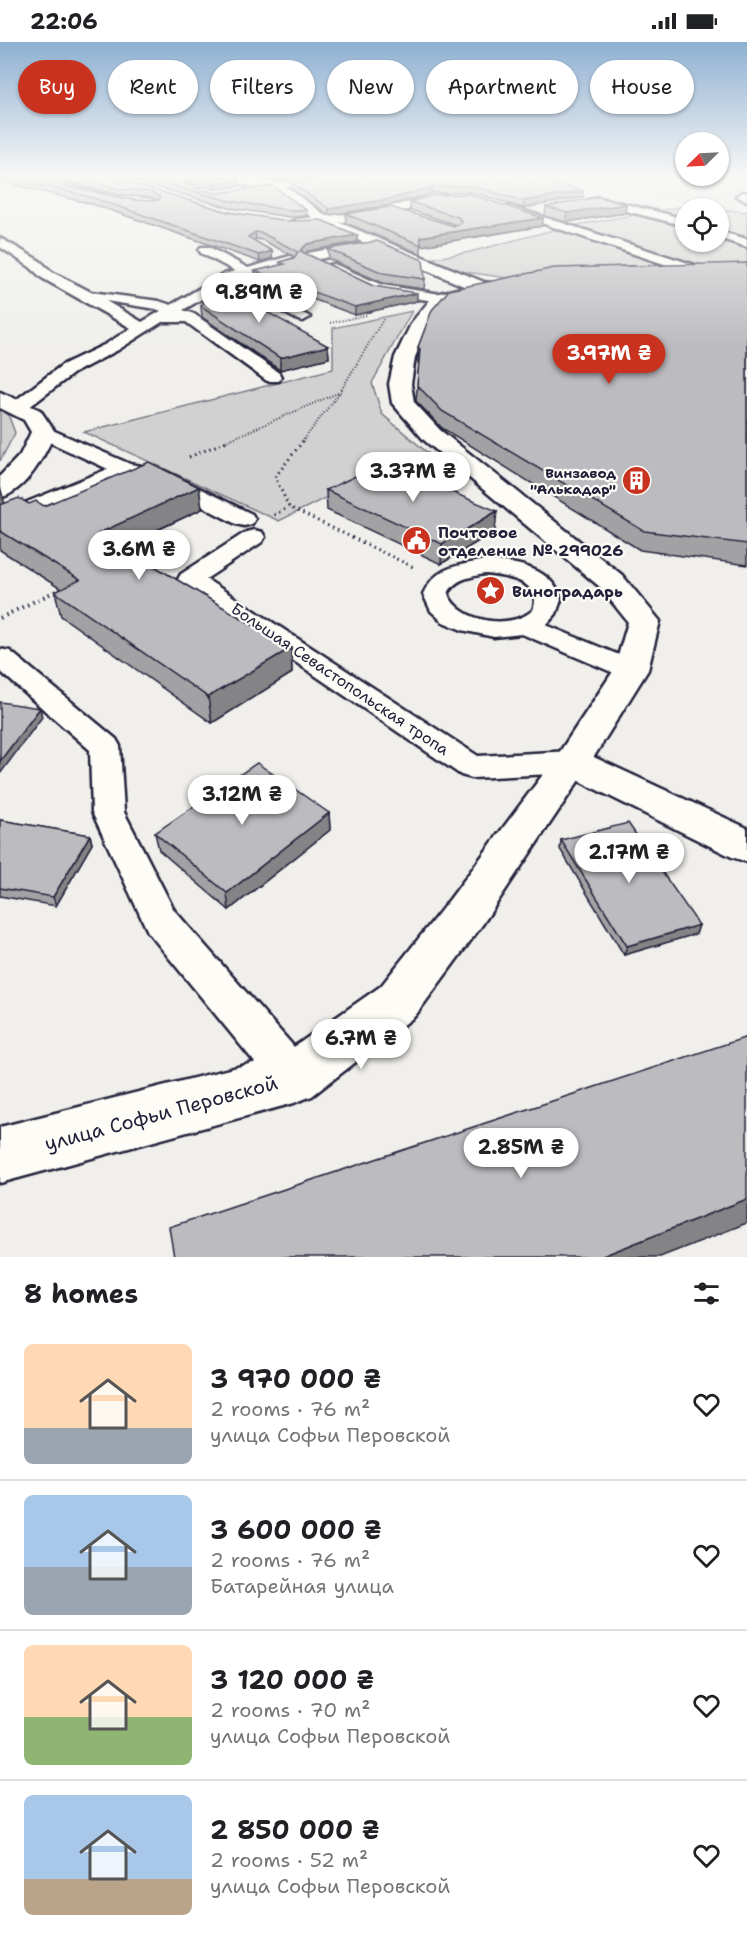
<!DOCTYPE html>
<meta charset="utf-8">
<style>
:root{--surface:#fff;--page:#f2f2f2;--text:#202124;--muted:#757577;--line:#e0e0e0;--accent:#c8321e}
body{margin:0;font-family:"Shantell Sans",sans-serif;background:var(--page);color:var(--text);height:100vh;display:flex;flex-direction:column;font-size:22px;white-space:nowrap}
*{box-sizing:border-box;margin:0}
p{font-size:20px;color:var(--muted)}
.icon{flex:none;width:33px;height:33px;fill:none;stroke:currentColor;stroke-width:2;stroke-linecap:round;stroke-linejoin:round}
.map{position:relative;height:1215px;overflow:hidden}
.side{display:flex;flex-direction:column;background:var(--surface);flex:1}
.side>*{flex:none}
.guide{position:absolute;left:18px;top:18px;width:711px;height:54px;display:flex;gap:12px}
.needle{width:39px;rotate:246deg}
.controls{position:absolute;left:675px;top:90px;display:grid;gap:12px}
.controls a{display:grid;place-items:center;width:54px;height:54px;border-radius:50%;background:var(--surface);box-shadow:0 2px 4px #0004;font-size:30px}
.price{position:absolute;translate:-50% -51px;padding:0 14px;border-radius:21px;background:#fff;color:#222;font-size:20px;line-height:39px;filter:drop-shadow(0 2px 3px #0008)}
.price::after{content:'';position:absolute;left:50%;top:36px;width:18px;height:14px;margin-left:-9px;background:inherit;clip-path:polygon(0 0,100% 0,50% 100%)}
.price.active{background:var(--accent);color:#fff}
ul{padding:0;list-style:none}
li{display:flex;align-items:center;gap:18px;height:150px;padding:0 24px}
li+li{border-top:2px solid var(--line)}
li span{display:grid;place-items:center;flex:none;width:168px;height:120px;border-radius:9px;color:#555}
li>.icon{margin-inline-start:auto}
span .icon{width:72px;height:72px;fill:#fffc;stroke-width:1}
li b{font-size:26px}
h2{display:flex;justify-content:space-between;align-items:center;height:72px;padding:0 24px;font-size:26px}
.tag{padding:0 21px;border-radius:27px;background:var(--surface);box-shadow:0 2px 4px #0004;font-size:21px;line-height:54px}
.tag.active{background:var(--accent);color:#fff}
.status{display:flex;justify-content:space-between;align-items:center;height:42px;padding:0 30px;background:var(--surface);direction:ltr}
.status svg{height:16px;fill:currentColor}
.map>svg:first-child{display:block}
.built{fill:#e0e0df}
.green{fill:#d2d1d1;stroke:#7a7a86;stroke-width:1.5}
.lines{fill:none;stroke-linecap:round;stroke-linejoin:round}
.service-casing{stroke:#22223b;stroke-width:5}
.minor-casing{stroke:#22223b;stroke-width:5}
.tertiary-casing{stroke:#22223b;stroke-width:5}
.path-far2{stroke:#22223b;stroke-width:2;stroke-dasharray:1 2;stroke-linecap:butt}
.path-far1{stroke:#22223b;stroke-width:3;stroke-dasharray:1.5 4;stroke-linecap:butt}
.path{stroke:#22223b;stroke-width:4;stroke-dasharray:1.5 4.5;stroke-linecap:butt}
.service{fill:#fdfcf7;fill-rule:evenodd}
.minor{fill:#fdfcf7;fill-rule:evenodd}
.tertiary{fill:#fdfcf7;fill-rule:evenodd}
.wall{fill:#a2a2a5;stroke:#22223b;stroke-width:1.5}
.shaded-wall{fill:#848486;stroke:#22223b;stroke-width:1.5}
.building{fill:#bcbcc0;stroke:#22223b;stroke-width:1.5}
.labels{text-anchor:middle;dominant-baseline:central;stroke-width:4.5;stroke-linejoin:round;paint-order:stroke}
.far-poi-label{font-size:14px;font-weight:bold;fill:#22223b;stroke:#fdfcf7;text-anchor:end}
.poi-label{font-size:16px;font-weight:bold;fill:#22223b;stroke:#fdfcf7;text-anchor:start}
.street-label{font-size:16px;fill:#22223b;stroke:#fdfcf7}
.near-street-label{font-size:20px;fill:#22223b;stroke:#fdfcf7}
</style>
<div class="status"><b>22:06</b><svg viewBox="0 0 49 12"><path d="M0 12V9h3v3zM5 12V6h3v6zM10 12V3h3v9zM15 12V0h3v12zM26 1h20v11H26zM47 4h2v5h-2z"/></svg></div>
<div class="map">
<svg width="747" height="1215" viewBox="0 0 747 1215">
<rect width="100%" height="100%" fill="#f0efec"/>
<filter id="ink" filterUnits="userSpaceOnUse"><feTurbulence type="fractalNoise" baseFrequency=".0167" numOctaves="2"/><feDisplacementMap in="SourceGraphic" scale="12" xChannelSelector="R" yChannelSelector="G"/><feConvolveMatrix kernelMatrix="1 2 1 2 8 2 1 2 1" color-interpolation-filters="sRGB"/></filter>
<g filter="url(#ink)">
<g class="built">
<polygon points="0,134 119,134 245,170 187,180 0,145"/>
<polygon points="497,134 747,134 747,159 733,167"/>
</g>
<g class="green">
<polygon points="691,163 718,166 686,166 686,200 718,200 718,167 747,170 747,223 626,224 543,229 507,236 453,228 428,217 470,210 565,185"/>
<polygon points="412,269 372,341 382,372 430,413 393,434 379,429 279,479 84,390 333,327 333,286"/>
<polygon points="0,362 5,364 15,391 0,419"/>
</g>
<g class="lines">
<defs>
<g id="service">
<polygon points="19,134 34,134 105,153 100,156"/>
<polygon points="330,134 353,134 348,137 249,151 244,148 249,145"/>
<path d="M445,153L450,156L449,158C424,164 307,193 291,180L297,177L356,171Z"/>
<polygon points="597,155 686,177 686,184 586,159"/>
<polygon points="509,164 698,224 700,227 698,230 688,230 505,169 504,167"/>
<polygon points="718,189 747,197 747,205 718,196"/>
<path d="M0,196L40,219L52,230L91,250L159,259L171,263L224,232L235,229L201,211L199,208L201,205H209L248,226L290,214L294,215L296,218L294,221L241,236L310,275L303,279L298,278L229,241L183,268L194,272L279,331L281,335L279,339H267L186,280H162L118,308L74,331L24,369H12L9,365L12,361L62,323L106,302L131,286L42,236L30,225L0,205ZM106,259L156,267L161,269L142,280Z"/>
<polygon points="357,202 361,203 361,209 308,219 302,215 308,211"/>
<polygon points="334,222 382,243 441,252 448,256 441,260 374,250 329,229 328,226 329,223"/>
<polygon points="43,384 130,422 160,427 252,472 255,477 252,482 244,484 236,482 148,436 127,433 0,486 0,471 108,427 36,394 33,390 36,386"/>
<polygon points="254,488 262,490 265,495 262,500 206,537 478,714 572,709 583,712 588,720 583,728 572,731 472,736 461,733 181,542 178,537 181,532 246,490"/>
<path d="M485,518C514,520 553,525 561,558L556,572L546,583L641,622L645,628L641,634L631,637L621,634L522,592L494,595L462,588L443,580L431,569L423,552C436,524 457,524 485,518ZM485,532C505,534 544,539 533,568C511,588 460,581 448,552C454,537 470,535 485,532Z"/>
<polygon points="0,607 10,609 116,697 120,704 124,770 174,868 309,1022 315,1036 309,1050 294,1056 279,1050 148,890 92,770 90,708 0,629"/>
</g>
<g id="minor">
<polygon points="216,134 238,134 282,142 333,179 326,183 321,182 274,148 222,138"/>
<polygon points="742,150 747,151 747,159 736,154"/>
<polygon points="572,707 585,711 747,786 747,820 732,815 559,729 553,720 559,711"/>
</g>
<g id="tertiary">
<polygon points="326,175 484,240 492,241 494,245 492,249 447,260 430,281 415,315 411,342 414,360 440,388 622,533 660,579 648,628 585,729 482,883 415,974 312,1054 294,1061 0,1141 0,1085 281,1014 381,944 450,857 559,711 614,628 628,580 600,545 424,398 392,361 389,342 395,315 412,280 435,252 466,245 321,182 319,179"/>
<path d="M0,350L40,368L55,390C45,414 26,449 0,456V434L20,413L31,390L24,378L0,366Z"/>
</g>
</defs>
<use href="#service" class="service-casing"/>
<use href="#minor" class="minor-casing"/>
<use href="#tertiary" class="tertiary-casing"/>
<g class="path-far2">
<polyline points="330,281 367,273"/>
<polyline points="224,400 340,350 384,276"/>
<polyline points="302,400 340,350"/>
</g>
<g class="path-far1">
<polyline points="303,399 275,435 289,465 413,525"/>
<polyline points="189,415 227,399"/>
<polyline points="274,473 289,465"/>
<polyline points="130,513 151,503 169,513"/>
</g>
<polyline class="path" points="0,576 64,545"/>
<use href="#service" class="service"/>
<use href="#minor" class="minor"/>
<use href="#tertiary" class="tertiary"/>
</g>
<g class="wall">
<polygon points="0,134 43,140 134,158 150,159 156,158 151,156 119,153 47,134 107,134 228,170 357,193 357,200 308,209 305,211 373,244 417,259 355,273 256,236 255,229 280,223 280,220 295,215 262,198 256,197 254,199 272,209 272,216 260,220 92,162 0,139"/>
<polygon points="119,134 220,134 239,138 239,144 215,147 192,142 189,144 215,151 306,168 306,174 289,175 230,166"/>
<polygon points="249,134 314,134 276,139"/>
<polygon points="530,134 583,155 523,166 471,150 432,151 390,163 329,173 292,147 292,141"/>
<polygon points="410,160 543,176 542,184 421,204 421,212 346,181 346,172 454,184 456,183 410,168"/>
<polygon points="626,162 625,171 566,180 545,174 546,165"/>
<polygon points="328,207 425,237 424,247 383,241 329,217"/>
<polygon points="747,221 747,523 640,508 442,386 416,359 419,321 418,321 418,305"/>
<polygon points="201,264 328,304 329,316 280,328 202,275"/>
<polygon points="0,445 4,462 29,462 44,464 199,445 202,467 122,505 291,606 292,631 212,681 61,574 55,550 61,547 0,508"/>
<polygon points="326,448 495,489 441,522 327,468"/>
<polygon points="329,771 330,788 229,868 159,808 155,791"/>
<polygon points="0,778 90,793 92,802 56,864 0,854"/>
<polygon points="561,798 699,883 696,892 624,913 560,807"/>
</g>
<g class="shaded-wall">
<polygon points="276,134 314,134 276,139"/>
<polygon points="192,136 192,142 185,146 184,140"/>
<polygon points="239,138 239,144 215,147 215,141"/>
<polygon points="432,145 432,151 390,163 329,173 329,167"/>
<polygon points="583,149 583,155 523,166 524,159"/>
<polygon points="626,162 625,171 566,180 567,171"/>
<polygon points="543,176 542,184 421,204 420,195"/>
<polygon points="255,190 256,197 249,202 248,195"/>
<polygon points="357,193 357,200 308,209 300,216 300,209 307,202"/>
<polygon points="272,209 272,216 260,220 259,213"/>
<polygon points="417,251 417,259 355,273 355,265"/>
<polygon points="328,304 329,316 280,328 280,316"/>
<polygon points="0,445 6,466 0,470"/>
<polygon points="199,445 202,467 103,513 99,491"/>
<polygon points="497,469 495,489 441,522 442,502"/>
<polygon points="291,606 292,631 212,681 208,655"/>
<polygon points="40,666 42,675 0,732 0,719"/>
<polygon points="329,771 330,788 229,868 227,851"/>
<polygon points="90,793 92,802 56,864 53,855"/>
<polygon points="699,883 696,892 624,913 627,904"/>
<polygon points="747,1157 747,1181 660,1215 600,1215"/>
</g>
<g class="building">
<polygon points="1,134 26,134 43,140 134,158 150,159 159,158 160,155 150,150 118,147 68,134 107,134 228,170 288,179 321,178 357,193 307,202 300,209 373,244 417,251 355,265 255,229 285,222 280,220 294,216 298,210 262,191 255,190 248,195 272,209 259,213 91,155"/>
<polygon points="138,134 220,134 239,138 215,141 192,136 184,140 186,143 215,151 273,144 306,168 289,168 230,159"/>
<polygon points="346,134 530,134 583,149 524,159 471,144 432,145 390,157 329,167 292,141"/>
<polygon points="469,152 543,176 420,195 421,203 346,172 390,165 454,184 462,180 458,175 410,160 434,153"/>
<polygon points="598,155 626,162 567,171 546,165"/>
<polygon points="377,199 423,218 425,237 383,231 328,207"/>
<polygon points="747,221 747,502 644,489 442,369 417,343 420,307 418,305 432,268 449,248 554,226"/>
<polygon points="215,241 328,304 280,316 201,264"/>
<polygon points="149,420 199,445 99,491 291,606 208,655 55,550 80,538 0,489 0,463 19,456 29,462 36,459 44,464"/>
<polygon points="383,421 497,469 442,502 326,448"/>
<polygon points="0,660 40,666 0,719"/>
<polygon points="257,721 329,771 227,851 155,791"/>
<polygon points="0,778 90,793 53,855 0,846"/>
<polygon points="628,781 699,883 627,904 561,798"/>
<polygon points="747,995 747,1157 600,1215 174,1215 169,1185"/>
</g>
</g>
<linearGradient id="sky" x2="0" y2="1"><stop stop-color="#8fb0d2"/><stop offset="0.44" stop-color="#f8f8f6"/><stop offset="1" stop-color="#f8f8f6" stop-opacity="0"/></linearGradient>
<rect width="747" height="304" fill="url(#sky)"/>
<defs>
<symbol id="building-disc" viewBox="-11 -11 22 22"><circle r="9.5" fill="#c8321e" stroke="#fdfcf7"/><path d="M-4-6H4V6H1V3H-1V6H-4ZM-2.5-4.3h1.7v1.8h-1.7ZM.8-4.3h1.7v1.8H.8ZM-2.5-1h1.7V.8h-1.7ZM.8-1h1.7V.8H.8Z" fill="#fff"/></symbol>
<symbol id="civic-disc" viewBox="-11 -11 22 22"><circle r="9.5" fill="#c8321e" stroke="#fdfcf7"/><path d="M-.6-6.5H3V-4.5H.6V-3L4-1V1h2V6H-6V1h2V-1L-.6-3ZM-1.2 2.5V6h2.4V2.5Z" fill="#fff"/></symbol>
<symbol id="sight-disc" viewBox="-11 -11 22 22"><circle r="9.5" fill="#c8321e" stroke="#fdfcf7"/><path d="M0-6L1.8-2.2L6-1.7L2.9 1.2L3.7 5.4L0 3.3L-3.7 5.4L-2.9 1.2L-6-1.7L-1.8-2.2Z" fill="#fff"/></symbol>
</defs>
<g fill-rule="evenodd">
<use href="#building-disc" x="620" y="422" width="33" height="33"/>
<use href="#civic-disc" x="400" y="482" width="33" height="33"/>
<use href="#sight-disc" x="474" y="532" width="33" height="33"/>
</g>
<g class="labels">
<g class="far-poi-label">
<text x="616" y="431">Винзавод<tspan x="616" dy="16">"Алькадар"</tspan></text>
</g>
<g class="poi-label">
<text x="438" y="490">Почтовое<tspan x="438" dy="18">отделение № 299026</tspan></text>
<text x="512" y="549">Виноградарь</text>
</g>
<g class="street-label">
<text transform="translate(340 637) rotate(34)">Большая Севастопольская тропа</text>
</g>
<g class="near-street-label">
<text transform="translate(161 1071) rotate(-15)">улица Софьи Перовской</text>
</g>
</g>
</svg>
<div class="controls">
<a><svg class="needle" viewBox="-14 -14 28 28"><path d="M0-13l5 13h-10z" fill="#e53935"/><path d="M0 13l5-13h-10z" fill="#757577"/></svg></a>
<a><svg class="icon" aria-label="locate" viewBox="0 0 24 24"><circle cx="12" cy="12" r="6"/><path d="M12 2v4M12 18v4M2 12h4M18 12h4"/></svg></a>
</div>
<b class="price" style="left:259px;top:282px">9.89M ₴</b>
<b class="price active" style="left:609px;top:343px">3.97M ₴</b>
<b class="price" style="left:413px;top:461px">3.37M ₴</b>
<b class="price" style="left:139px;top:539px">3.6M ₴</b>
<b class="price" style="left:242px;top:784px">3.12M ₴</b>
<b class="price" style="left:629px;top:842px">2.17M ₴</b>
<b class="price" style="left:361px;top:1028px">6.7M ₴</b>
<b class="price" style="left:521px;top:1137px">2.85M ₴</b>
<div class="guide">
<a class="tag active">Buy</a>
<a class="tag">Rent</a>
<a class="tag">Filters</a>
<a class="tag">New</a>
<a class="tag">Apartment</a>
<a class="tag">House</a>
</div>
</div>
<section class="side">
<h2>8 homes<svg class="icon" aria-label="filters" viewBox="0 0 24 24"><path d="M4 7h16M4 17h16"/><circle cx="9" cy="7" r="2"/><circle cx="15" cy="17" r="2"/></svg></h2>
<ul>
<li><span style="background:linear-gradient(#ffd9b3 70%,#9aa5b1 0)"><svg class="icon" aria-label="home" viewBox="0 0 24 24"><path d="M3 11l9-7 9 7M6 9v11h12V9"/></svg></span><div><b>3 970 000 ₴</b><p>2 rooms · 76 m²</p><p>улица Софьи Перовской</p></div><svg class="icon" aria-label="heart" viewBox="0 0 24 24"><path d="M12 20l-8-8c-3-5 5-10 8-4 3-6 11-1 8 4z"/></svg></li>
<li><span style="background:linear-gradient(#a9c7e8 60%,#9aa5b1 0)"><svg class="icon" aria-label="home" viewBox="0 0 24 24"><path d="M3 11l9-7 9 7M6 9v11h12V9"/></svg></span><div><b>3 600 000 ₴</b><p>2 rooms · 76 m²</p><p>Батарейная улица</p></div><svg class="icon" aria-label="heart" viewBox="0 0 24 24"><path d="M12 20l-8-8c-3-5 5-10 8-4 3-6 11-1 8 4z"/></svg></li>
<li><span style="background:linear-gradient(#ffd9b3 60%,#8fb573 0)"><svg class="icon" aria-label="home" viewBox="0 0 24 24"><path d="M3 11l9-7 9 7M6 9v11h12V9"/></svg></span><div><b>3 120 000 ₴</b><p>2 rooms · 70 m²</p><p>улица Софьи Перовской</p></div><svg class="icon" aria-label="heart" viewBox="0 0 24 24"><path d="M12 20l-8-8c-3-5 5-10 8-4 3-6 11-1 8 4z"/></svg></li>
<li><span style="background:linear-gradient(#a9c7e8 70%,#b9a48a 0)"><svg class="icon" aria-label="home" viewBox="0 0 24 24"><path d="M3 11l9-7 9 7M6 9v11h12V9"/></svg></span><div><b>2 850 000 ₴</b><p>2 rooms · 52 m²</p><p>улица Софьи Перовской</p></div><svg class="icon" aria-label="heart" viewBox="0 0 24 24"><path d="M12 20l-8-8c-3-5 5-10 8-4 3-6 11-1 8 4z"/></svg></li>
</ul>
</section>
